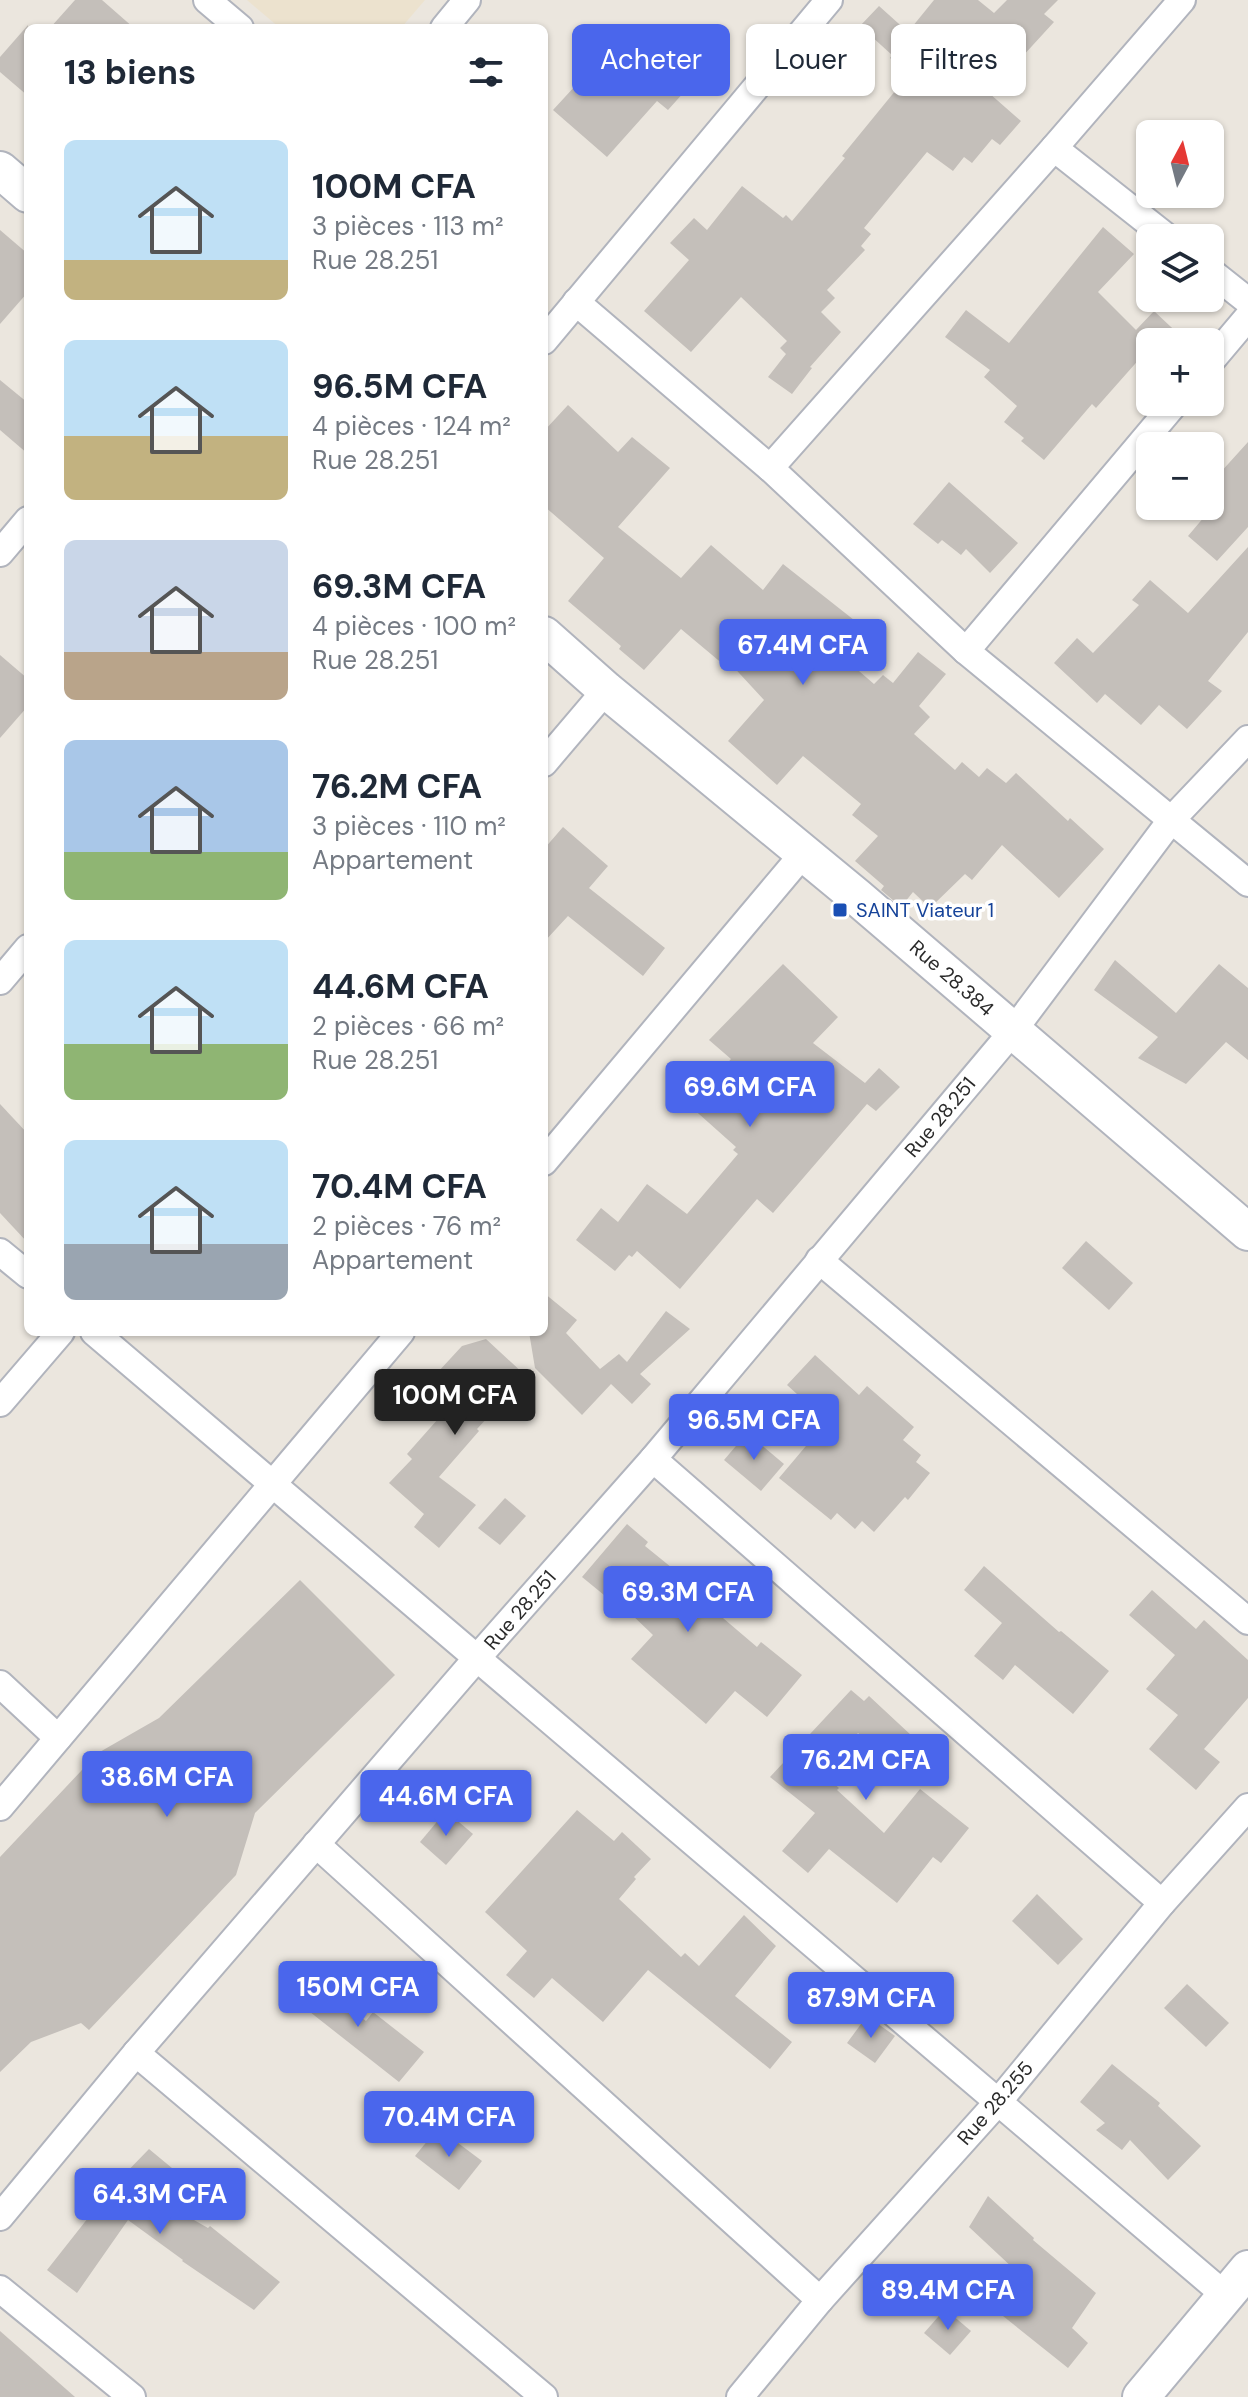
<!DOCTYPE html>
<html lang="fr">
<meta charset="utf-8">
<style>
:root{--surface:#fff;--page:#f6f6f7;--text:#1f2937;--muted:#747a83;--accent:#4a66ec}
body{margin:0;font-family:"DM Sans",sans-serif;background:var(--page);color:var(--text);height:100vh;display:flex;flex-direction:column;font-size:30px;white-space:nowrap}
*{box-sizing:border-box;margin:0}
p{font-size:26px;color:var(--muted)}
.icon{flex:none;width:44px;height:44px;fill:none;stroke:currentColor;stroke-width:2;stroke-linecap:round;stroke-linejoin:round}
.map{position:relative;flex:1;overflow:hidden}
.details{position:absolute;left:24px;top:24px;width:524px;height:1312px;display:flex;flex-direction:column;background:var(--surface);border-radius:12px;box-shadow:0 2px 6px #0004}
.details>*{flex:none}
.hud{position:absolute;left:572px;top:24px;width:556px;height:72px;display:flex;gap:16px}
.needle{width:52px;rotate:7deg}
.buttons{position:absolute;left:1136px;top:120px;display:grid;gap:16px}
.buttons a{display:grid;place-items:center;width:88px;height:88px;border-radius:12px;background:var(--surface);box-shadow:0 2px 6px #0004;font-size:40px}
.price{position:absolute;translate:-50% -68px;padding:0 18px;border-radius:8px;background:var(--accent);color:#fff;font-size:26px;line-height:52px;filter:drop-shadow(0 2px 4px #0008)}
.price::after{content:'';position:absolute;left:50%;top:48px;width:24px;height:18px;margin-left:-12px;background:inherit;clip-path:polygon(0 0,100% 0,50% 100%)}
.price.current{background:#222;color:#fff}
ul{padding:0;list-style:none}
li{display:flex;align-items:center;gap:24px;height:200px;padding:0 40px}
li span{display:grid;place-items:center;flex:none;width:224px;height:160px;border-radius:12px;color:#555}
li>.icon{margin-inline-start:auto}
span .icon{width:96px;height:96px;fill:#fffc;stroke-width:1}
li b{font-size:34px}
h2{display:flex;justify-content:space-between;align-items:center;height:96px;padding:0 40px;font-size:34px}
.tag{padding:0 28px;border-radius:12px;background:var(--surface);box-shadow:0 2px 6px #0004;font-size:28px;line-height:72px}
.tag.current{background:var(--accent);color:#fff}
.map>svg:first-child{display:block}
.education{fill:#ece2ce}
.building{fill:#c4bfba}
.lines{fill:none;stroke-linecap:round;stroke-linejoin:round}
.street-casing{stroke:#b1b4bd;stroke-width:30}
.secondary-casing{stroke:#b1b4bd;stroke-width:40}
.street{stroke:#fff;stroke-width:26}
.secondary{stroke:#fff;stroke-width:36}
.transit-dot{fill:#1a4fb4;stroke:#fff;stroke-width:3}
.labels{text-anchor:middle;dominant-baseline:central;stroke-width:7;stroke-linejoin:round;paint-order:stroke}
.transit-label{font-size:20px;fill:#164399;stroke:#fff;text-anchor:start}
.street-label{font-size:20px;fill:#2a2a2a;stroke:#fff}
</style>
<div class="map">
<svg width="1248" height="2397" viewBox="0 0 1248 2397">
<rect width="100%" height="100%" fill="#ebe6de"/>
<polygon class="education" points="247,0 425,0 401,28 280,28"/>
<g class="building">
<polygon points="75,0 102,0 134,28 50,28"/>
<polygon points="934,0 978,0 994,13 1007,0 1058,0 1044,14 1054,22 989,93 1021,121 1000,145 992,139 972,163 964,157 953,171 927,152 864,228 871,234 861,246 865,250 827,290 835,298 821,312 841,332 810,367 812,368 792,394 768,377 786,354 780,348 787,341 741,297 691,352 644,311 689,260 670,243 694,218 707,230 742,186 783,218 786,215 792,221 845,158 842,156 909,74 890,58 892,55 860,26 879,6 908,32"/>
<polygon points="28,25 28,96 0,72 0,57"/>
<polygon points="632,28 693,82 668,110 657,101 607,157 553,110 576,85 578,87"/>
<polygon points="1103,227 1134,254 1098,292 1136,330 1154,311 1187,342 1147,342 1150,347 1096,408 1092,404 1044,460 1021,441 1024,438 1004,422 1017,406 984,377 990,370 945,337 966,310 1009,343"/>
<polygon points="0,230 28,254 28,292 0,324"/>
<polygon points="0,380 28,403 28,454 0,430"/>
<polygon points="568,405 618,452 632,437 670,468 618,527 681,578 711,545 763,590 783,564 854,620 830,646 874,684 883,675 893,683 918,652 946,674 919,706 930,717 914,734 955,770 962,762 979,777 987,768 1006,783 1016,773 1068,821 1070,818 1104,849 1059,898 1002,845 972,880 965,874 930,908 913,892 901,907 881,890 884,886 855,861 878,836 852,815 861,804 803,756 777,785 728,741 764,700 728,661 724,665 681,629 644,670 619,649 621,646 568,601 604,558 544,506 544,431"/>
<polygon points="1248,442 1248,527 1217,561 1188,536 1210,510 1210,484"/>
<polygon points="949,482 1018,543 990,573 966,549 961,555 942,540 938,544 913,524"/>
<polygon points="1248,547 1248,632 1208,681 1222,691 1187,729 1159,705 1141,725 1105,694 1097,703 1054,663 1077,638 1093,653 1139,605 1132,600 1150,580 1188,613"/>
<polygon points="0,655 28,679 28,706 0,738"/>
<polygon points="563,827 608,866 589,888 665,948 643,976 568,916 544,942 544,849"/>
<polygon points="1115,960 1176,1013 1219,964 1248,988 1248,1060 1226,1042 1186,1084 1138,1058 1158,1037 1094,990"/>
<polygon points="783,964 838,1017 813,1043 865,1083 879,1068 900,1087 876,1111 867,1104 773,1213 757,1199 680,1289 637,1251 632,1257 629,1255 615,1271 576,1240 601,1208 618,1222 647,1184 687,1214 738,1154 733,1150 736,1147 690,1106 731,1059 709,1040"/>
<polygon points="0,1104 28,1134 28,1243 0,1213"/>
<polygon points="1086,1241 1133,1283 1109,1310 1062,1268"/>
<polygon points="544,1293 577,1320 566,1333 600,1369 619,1354 627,1362 666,1311 690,1329 640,1374 651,1384 632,1404 611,1384 582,1415 535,1368 529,1332 544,1332"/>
<polygon points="486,1339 526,1376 477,1429 479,1431 439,1477 476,1505 439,1548 414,1527 424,1514 389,1483 412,1459 407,1454 461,1393 438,1372 462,1346"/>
<polygon points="815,1355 859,1395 867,1386 914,1427 903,1440 921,1455 916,1462 930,1473 908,1500 905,1497 874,1532 862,1521 855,1529 837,1513 831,1520 779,1478 827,1421 787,1385"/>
<polygon points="747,1433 784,1464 761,1491 724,1460"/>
<polygon points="505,1498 526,1516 500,1545 478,1528"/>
<polygon points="627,1524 648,1542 645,1546 687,1580 683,1584 757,1647 761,1642 802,1675 767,1717 735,1691 706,1724 631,1659 653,1635 607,1591 604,1595 582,1577"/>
<polygon points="984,1566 1059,1632 1061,1631 1109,1671 1073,1714 1015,1665 1003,1680 974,1656 1002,1623 964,1590"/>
<polygon points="300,1580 395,1675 255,1813 236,1875 89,2030 81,2023 31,2042 0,2072 0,1857 98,1753 159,1718"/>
<polygon points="1152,1590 1196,1629 1204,1620 1248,1660 1248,1698 1204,1749 1220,1762 1196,1790 1149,1749 1178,1715 1146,1689 1175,1655 1129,1615"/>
<polygon points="851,1690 864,1701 869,1696 912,1736 914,1734 938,1752 917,1778 858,1733 822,1773 839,1788 837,1790 884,1833 920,1789 969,1828 941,1863 933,1857 897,1903 829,1849 808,1873 782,1851 815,1813 770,1777"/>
<polygon points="577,1810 614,1841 622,1832 651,1859 634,1877 636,1879 619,1899 681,1957 685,1953 699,1966 744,1915 776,1946 735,1996 792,2042 770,2069 648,1970 603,2022 552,1978 534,1998 506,1975 527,1951 485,1912"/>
<polygon points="446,1811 473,1834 446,1865 420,1842"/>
<polygon points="1037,1894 1083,1939 1058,1965 1012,1921"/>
<polygon points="301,1970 341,2009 345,2004 366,2021 373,2012 424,2052 399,2082 310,2012 309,2013 285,1990"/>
<polygon points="1187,1984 1229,2023 1206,2047 1164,2008"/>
<polygon points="867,2016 895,2036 875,2063 847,2043"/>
<polygon points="1112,2064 1160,2103 1158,2106 1201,2146 1168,2180 1130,2140 1122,2150 1096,2130 1105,2123 1080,2102"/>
<polygon points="438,2128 482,2161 459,2190 415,2156"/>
<polygon points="149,2149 178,2173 157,2199 208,2228 210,2226 280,2282 254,2310 182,2261 183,2260 128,2220 77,2293 47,2270 114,2185"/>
<polygon points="988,2196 1034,2238 1033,2240 1096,2293 1072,2328 1088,2343 1068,2368 998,2312 1028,2282 969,2227"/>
<polygon points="945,2309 971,2331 950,2355 924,2333"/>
<polygon points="0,2331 75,2397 0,2397"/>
</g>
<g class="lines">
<defs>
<g id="street">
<polyline points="207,0 240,28"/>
<polyline points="444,28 467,0"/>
<polyline points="1054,148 1168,238"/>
<polyline points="1210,271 1248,301"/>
<polyline points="576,302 770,468 966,651 1248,883"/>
<polyline points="544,341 829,0"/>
<polyline points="1210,362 1248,317"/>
<polyline points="770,468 1054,148 1182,0"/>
<polyline points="0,553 28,520"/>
<polyline points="966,651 1176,402"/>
<polyline points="544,763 606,690"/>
<polyline points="0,981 28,948"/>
<polyline points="544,1162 803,854"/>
<polyline points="0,1252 28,1275"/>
<polyline points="819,1260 1248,1621"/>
<polyline points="94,1332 1226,2296"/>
<polyline points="0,1403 61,1332"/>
<polyline points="653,1459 1162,1903"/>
<polyline points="0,1684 58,1738"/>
<polyline points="0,1807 401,1332"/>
<polyline points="316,1844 820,2300"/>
<polyline points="136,2053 544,2397"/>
<polyline points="0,2217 136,2053 477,1658 653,1459 1013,1031 1172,819 1248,739"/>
<polyline points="0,2289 132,2397"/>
<polyline points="740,2397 820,2300 998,2102 1162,1903 1248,1807"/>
</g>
<g id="secondary">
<polyline points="0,170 28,194"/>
<polyline points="544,635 606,690 857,897 1248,1232"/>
<polyline points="1141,2397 1248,2269"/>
</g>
</defs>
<use href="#street" class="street-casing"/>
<use href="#secondary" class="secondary-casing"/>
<use href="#street" class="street"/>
<use href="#secondary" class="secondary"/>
</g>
<rect class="transit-dot" x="832" y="902" width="16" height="16" rx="4"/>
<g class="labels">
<g class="transit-label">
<text x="856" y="910">SAINT Viateur 1</text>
</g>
<g class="street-label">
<text transform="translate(952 978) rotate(41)">Rue 28.384</text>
<text transform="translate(940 1117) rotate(-50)">Rue 28.251</text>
<text transform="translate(520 1610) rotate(-49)">Rue 28.251</text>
<text transform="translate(995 2103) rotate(-49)">Rue 28.255</text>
</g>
</g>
</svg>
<div class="buttons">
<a><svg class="needle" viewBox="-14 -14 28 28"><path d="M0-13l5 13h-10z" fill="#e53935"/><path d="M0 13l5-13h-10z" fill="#747a83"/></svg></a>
<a><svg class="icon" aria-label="layers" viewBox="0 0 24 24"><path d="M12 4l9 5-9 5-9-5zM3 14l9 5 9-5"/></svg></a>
<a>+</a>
<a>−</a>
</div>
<b class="price" style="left:803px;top:687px">67.4M CFA</b>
<b class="price" style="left:750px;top:1129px">69.6M CFA</b>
<b class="price current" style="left:455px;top:1437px">100M CFA</b>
<b class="price" style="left:754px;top:1462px">96.5M CFA</b>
<b class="price" style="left:688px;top:1634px">69.3M CFA</b>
<b class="price" style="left:866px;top:1802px">76.2M CFA</b>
<b class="price" style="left:167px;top:1819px">38.6M CFA</b>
<b class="price" style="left:446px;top:1838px">44.6M CFA</b>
<b class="price" style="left:358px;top:2029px">150M CFA</b>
<b class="price" style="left:871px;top:2040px">87.9M CFA</b>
<b class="price" style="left:449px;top:2159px">70.4M CFA</b>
<b class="price" style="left:160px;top:2236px">64.3M CFA</b>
<b class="price" style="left:948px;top:2332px">89.4M CFA</b>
<div class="hud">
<a class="tag current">Acheter</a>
<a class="tag">Louer</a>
<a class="tag">Filtres</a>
</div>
<section class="details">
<h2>13 biens<svg class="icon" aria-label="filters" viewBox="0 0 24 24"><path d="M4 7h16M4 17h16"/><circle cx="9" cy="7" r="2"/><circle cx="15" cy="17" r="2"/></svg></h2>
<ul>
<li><span style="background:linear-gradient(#bfe0f5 75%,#c2b280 0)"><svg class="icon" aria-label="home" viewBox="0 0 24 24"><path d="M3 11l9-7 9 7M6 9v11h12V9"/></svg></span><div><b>100M CFA</b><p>3 pièces · 113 m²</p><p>Rue 28.251</p></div></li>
<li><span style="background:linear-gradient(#bfe0f5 60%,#c2b280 0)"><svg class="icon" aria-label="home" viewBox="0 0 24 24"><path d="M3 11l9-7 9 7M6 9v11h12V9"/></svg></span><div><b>96.5M CFA</b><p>4 pièces · 124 m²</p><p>Rue 28.251</p></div></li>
<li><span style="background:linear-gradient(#c9d6e8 70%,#b9a48a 0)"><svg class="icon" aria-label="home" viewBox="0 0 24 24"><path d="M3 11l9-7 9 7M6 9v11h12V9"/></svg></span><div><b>69.3M CFA</b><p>4 pièces · 100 m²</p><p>Rue 28.251</p></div></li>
<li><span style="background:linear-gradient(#a9c7e8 70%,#8fb573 0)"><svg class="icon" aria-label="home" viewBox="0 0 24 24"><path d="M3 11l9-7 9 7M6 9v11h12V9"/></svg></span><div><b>76.2M CFA</b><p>3 pièces · 110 m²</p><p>Appartement</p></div></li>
<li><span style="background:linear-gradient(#bfe0f5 65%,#8fb573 0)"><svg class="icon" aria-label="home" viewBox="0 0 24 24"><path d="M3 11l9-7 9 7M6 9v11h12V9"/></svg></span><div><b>44.6M CFA</b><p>2 pièces · 66 m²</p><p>Rue 28.251</p></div></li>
<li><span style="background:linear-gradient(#bfe0f5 65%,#9aa5b1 0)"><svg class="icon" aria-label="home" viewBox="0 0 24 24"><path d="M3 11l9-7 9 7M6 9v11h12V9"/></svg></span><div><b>70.4M CFA</b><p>2 pièces · 76 m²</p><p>Appartement</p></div></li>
</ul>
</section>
</div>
